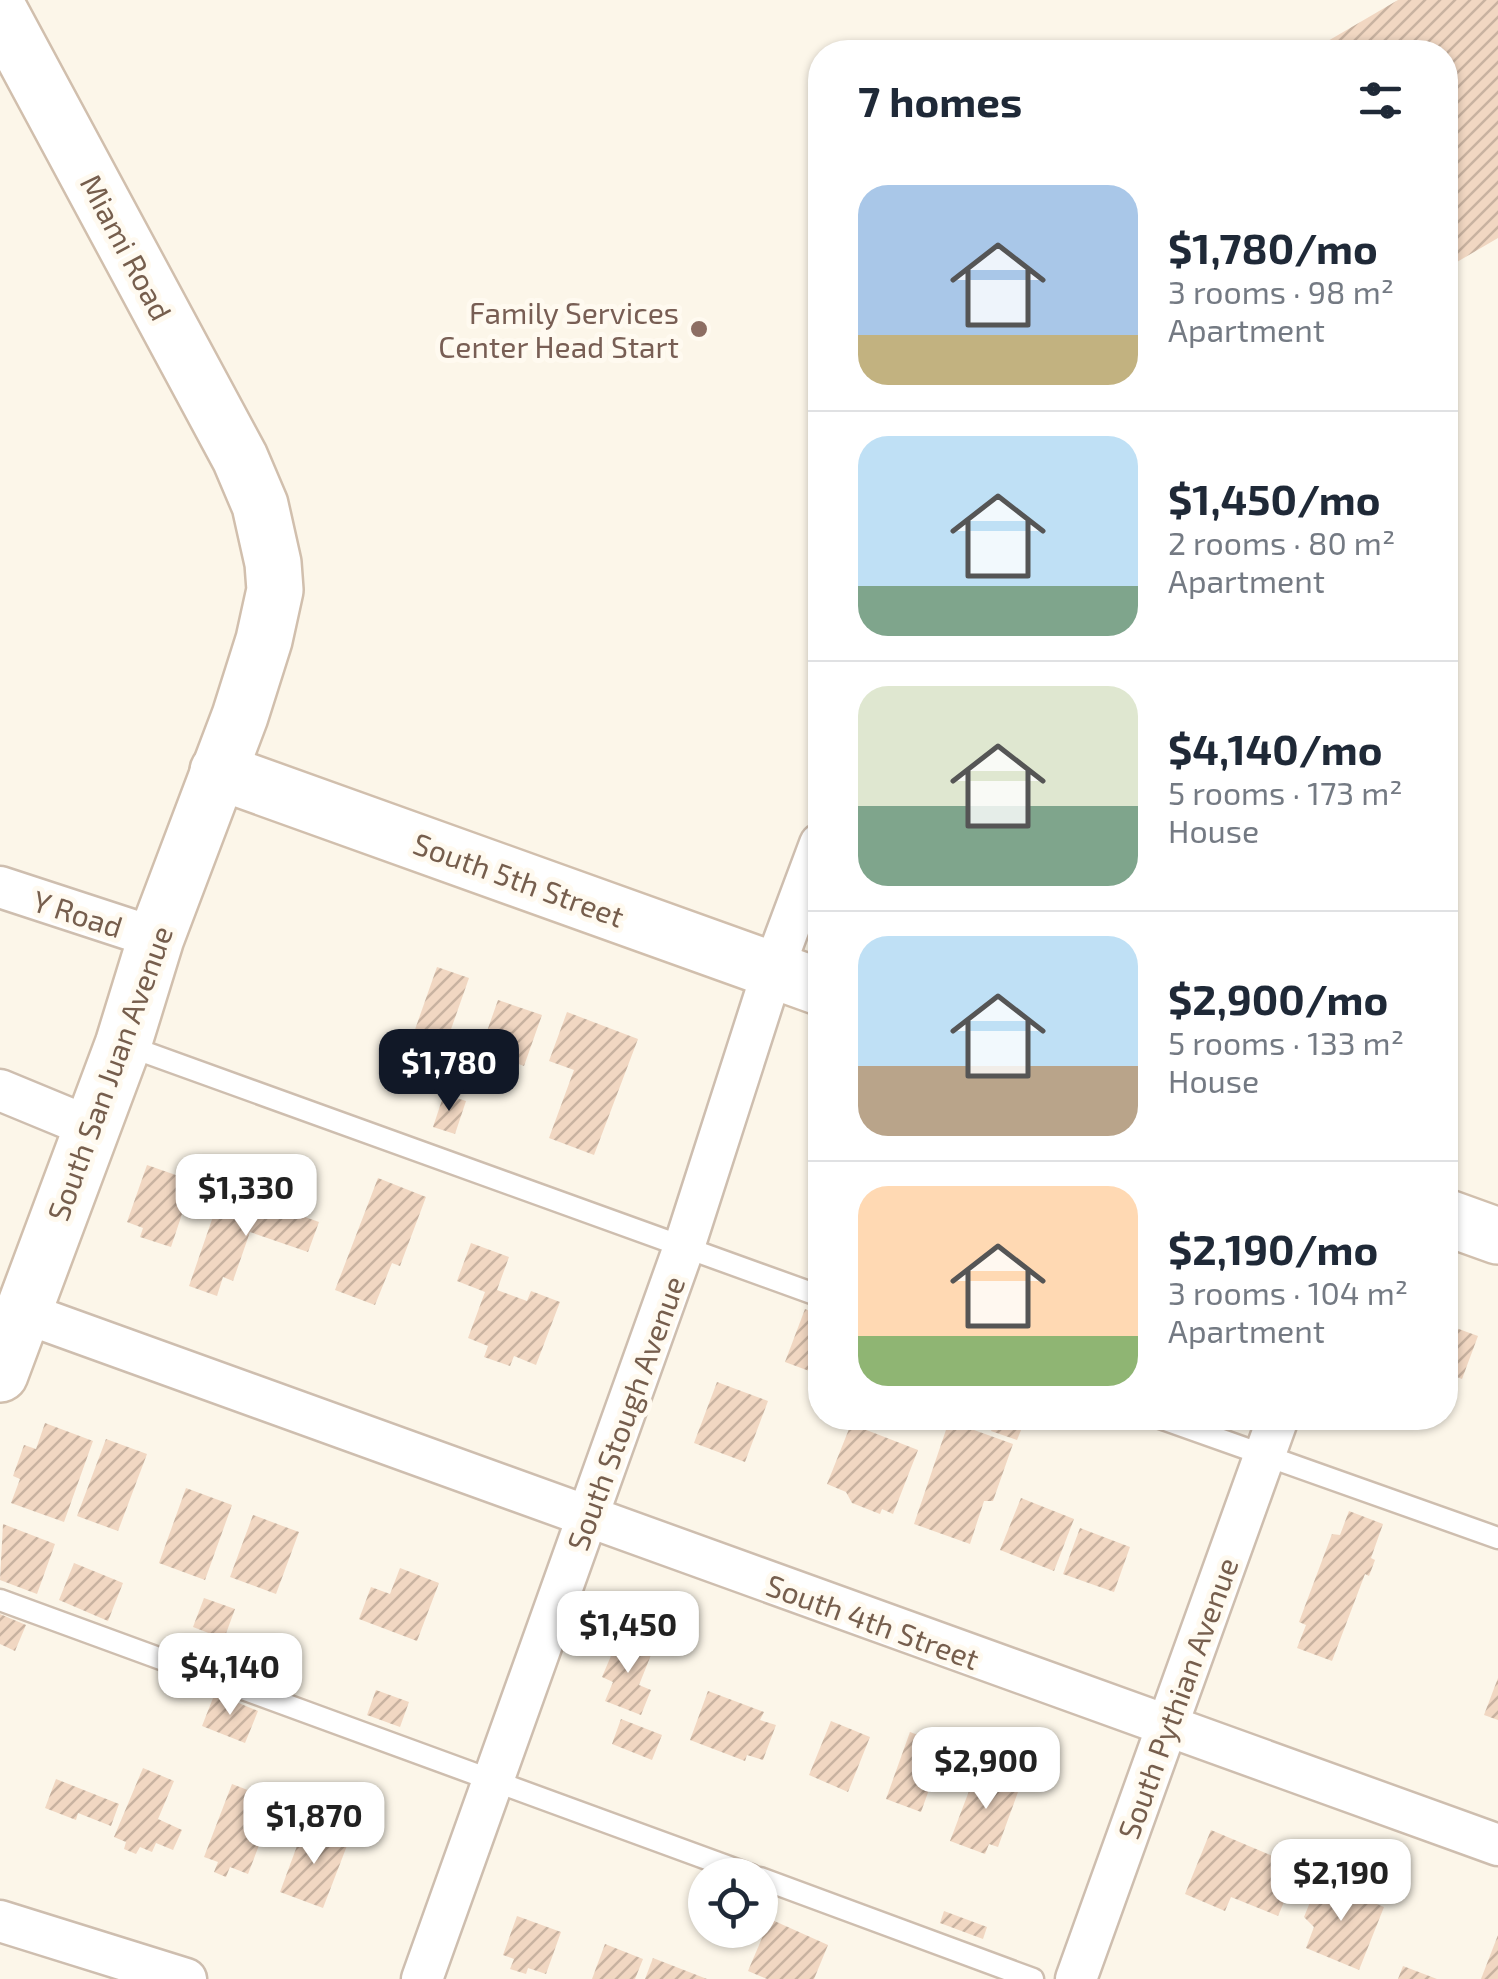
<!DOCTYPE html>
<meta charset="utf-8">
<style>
:root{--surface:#fff;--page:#f6f6f7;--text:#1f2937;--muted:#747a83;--line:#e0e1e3;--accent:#111827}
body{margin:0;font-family:"Exo 2",sans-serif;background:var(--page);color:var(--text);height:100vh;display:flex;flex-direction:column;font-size:38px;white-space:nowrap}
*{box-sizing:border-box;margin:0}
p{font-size:32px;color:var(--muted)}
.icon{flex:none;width:55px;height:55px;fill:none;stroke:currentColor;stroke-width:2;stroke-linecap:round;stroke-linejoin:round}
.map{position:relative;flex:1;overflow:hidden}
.details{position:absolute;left:808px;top:40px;width:650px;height:1390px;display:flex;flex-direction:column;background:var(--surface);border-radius:40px;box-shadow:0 2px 8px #0004}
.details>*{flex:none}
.tools{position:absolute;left:688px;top:1858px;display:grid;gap:20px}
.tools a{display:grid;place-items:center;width:90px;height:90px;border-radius:50%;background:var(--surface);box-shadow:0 2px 8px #0004;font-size:50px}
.price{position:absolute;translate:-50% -85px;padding:0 22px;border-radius:20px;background:#fff;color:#222;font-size:32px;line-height:65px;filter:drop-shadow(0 2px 5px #0008)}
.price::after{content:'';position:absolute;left:50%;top:60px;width:30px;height:22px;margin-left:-15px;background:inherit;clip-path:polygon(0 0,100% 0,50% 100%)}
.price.active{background:var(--accent);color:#fff}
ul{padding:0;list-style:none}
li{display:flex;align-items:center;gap:30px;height:250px;padding:0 50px}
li+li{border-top:2px solid var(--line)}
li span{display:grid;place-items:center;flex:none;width:280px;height:200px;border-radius:30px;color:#555}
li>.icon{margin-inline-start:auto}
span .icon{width:120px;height:120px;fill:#fffc;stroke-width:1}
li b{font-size:42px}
h2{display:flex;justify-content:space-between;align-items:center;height:120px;padding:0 50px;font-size:42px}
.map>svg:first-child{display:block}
.building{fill:url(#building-hatch)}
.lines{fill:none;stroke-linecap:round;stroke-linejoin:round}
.lane-casing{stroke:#cebeaf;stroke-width:25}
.street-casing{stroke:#cebeaf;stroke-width:45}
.secondary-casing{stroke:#d1bfad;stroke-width:60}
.lane{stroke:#fff;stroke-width:20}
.street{stroke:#fff;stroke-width:40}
.secondary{stroke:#fff;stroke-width:55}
.education-dot{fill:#8d6e63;stroke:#fffaf0;stroke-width:4}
.labels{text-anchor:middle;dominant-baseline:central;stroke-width:10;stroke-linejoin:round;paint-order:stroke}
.street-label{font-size:30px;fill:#765e4d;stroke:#fffaf0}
.education-label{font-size:30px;fill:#785e54;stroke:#fffaf0;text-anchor:end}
</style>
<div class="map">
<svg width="1498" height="1979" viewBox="0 0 1498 1979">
<defs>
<pattern id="building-hatch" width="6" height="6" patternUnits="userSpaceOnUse" patternTransform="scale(2.5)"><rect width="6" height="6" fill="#f1d7c2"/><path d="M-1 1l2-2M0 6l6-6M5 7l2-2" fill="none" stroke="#c8b2a0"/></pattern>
</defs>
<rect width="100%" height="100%" fill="#fcf6e9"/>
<g class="building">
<polygon points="1398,0 1498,0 1498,238 1445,269 1445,52 1309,52"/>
<polygon points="437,967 469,978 437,1069 405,1058"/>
<polygon points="498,1000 542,1015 524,1066 503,1058 501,1064 491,1060 492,1055 480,1051"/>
<polygon points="567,1012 638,1039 594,1155 549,1138 574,1070 549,1061"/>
<polygon points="444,1094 466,1101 455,1134 433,1127"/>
<polygon points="147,1165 193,1181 171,1247 140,1237 143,1228 127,1222"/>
<polygon points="378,1178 426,1197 400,1266 392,1263 375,1305 335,1290"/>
<polygon points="241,1194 319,1222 308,1252 250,1232 233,1281 223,1277 217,1296 189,1286 217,1205 235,1212"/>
<polygon points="471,1243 509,1257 497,1290 527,1301 531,1291 560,1302 536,1365 514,1356 510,1366 484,1357 488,1346 468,1338 485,1292 457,1281"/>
<polygon points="805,1309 820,1315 820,1375 785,1362"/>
<polygon points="1445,1324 1478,1336 1462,1379 1445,1373"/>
<polygon points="717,1382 768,1401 745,1462 694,1443"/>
<polygon points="996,1418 1026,1418 1017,1440 991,1431"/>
<polygon points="949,1421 1013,1444 993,1501 984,1501 970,1544 914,1524"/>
<polygon points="45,1423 93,1441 64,1522 11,1503 20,1479 13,1476 24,1445 36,1449"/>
<polygon points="851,1424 918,1450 893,1514 882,1509 880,1514 852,1503 846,1492 827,1484"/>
<polygon points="106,1439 147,1454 118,1531 77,1516"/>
<polygon points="186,1488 232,1505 205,1580 159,1563"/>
<polygon points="1021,1498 1074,1519 1054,1571 1000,1550"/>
<polygon points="1349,1511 1383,1524 1371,1558 1375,1560 1369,1576 1365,1574 1332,1661 1297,1648 1306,1625 1299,1622 1332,1534 1340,1535"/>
<polygon points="253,1515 299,1532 276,1594 230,1577"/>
<polygon points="3,1524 55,1544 37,1594 0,1580"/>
<polygon points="1080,1528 1130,1547 1114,1592 1063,1574"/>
<polygon points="74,1563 123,1583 108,1621 59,1600"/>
<polygon points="400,1568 439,1583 417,1641 359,1619 371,1587 390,1594"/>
<polygon points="204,1598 235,1609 224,1639 193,1627"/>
<polygon points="0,1614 26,1625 15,1651 0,1644"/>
<polygon points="619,1637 653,1650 639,1685 651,1690 641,1715 605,1701 613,1682 602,1677"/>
<polygon points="1498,1678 1498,1720 1484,1715"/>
<polygon points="376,1690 409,1702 400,1727 367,1715"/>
<polygon points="708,1691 764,1712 760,1720 776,1725 763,1760 747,1755 745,1761 690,1740"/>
<polygon points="215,1693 258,1711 245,1743 202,1726"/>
<polygon points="621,1719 662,1735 652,1760 612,1744"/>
<polygon points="831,1721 870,1737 848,1792 809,1775"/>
<polygon points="910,1732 945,1745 921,1812 886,1799"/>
<polygon points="143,1768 174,1781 158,1819 182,1830 173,1850 156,1843 152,1852 140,1847 136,1854 124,1849 126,1842 114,1837"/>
<polygon points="989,1769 1022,1781 998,1847 989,1844 985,1854 950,1841 974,1778 984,1782"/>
<polygon points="56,1779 119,1804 111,1826 78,1813 76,1820 45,1808"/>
<polygon points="232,1784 276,1801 248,1874 230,1867 226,1877 214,1872 218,1862 204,1857"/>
<polygon points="304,1827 348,1843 323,1908 280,1892"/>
<polygon points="1211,1830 1299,1867 1278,1916 1231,1897 1225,1911 1185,1894"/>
<polygon points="1319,1880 1384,1907 1359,1970 1306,1948 1314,1927 1304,1917"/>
<polygon points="944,1911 987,1927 983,1939 940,1923"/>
<polygon points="517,1916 561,1932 546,1974 528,1968 526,1974 510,1969 514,1959 503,1955"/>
<polygon points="770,1919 828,1945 814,1979 767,1979 748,1971"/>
<polygon points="1498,1935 1498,1979 1481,1979"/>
<polygon points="605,1944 643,1959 635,1979 592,1979"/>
<polygon points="653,1958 707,1979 645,1979"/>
<polygon points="1403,1966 1437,1979 1398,1979"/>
</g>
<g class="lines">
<defs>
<g id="lane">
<polyline points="125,1045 820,1296"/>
<polyline points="1160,1418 1498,1538"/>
<polyline points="0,1600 751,1875"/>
<polyline points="760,1878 1033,1979"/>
</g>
<g id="street">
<polyline points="0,887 156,938"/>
<polyline points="0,1090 92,1128"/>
<polyline points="22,1312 1498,1845"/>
<polyline points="0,1921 186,1979"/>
<polyline points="422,1979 684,1247 773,970 820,844"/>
<polyline points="1076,1979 1278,1418"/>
</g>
<g id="secondary">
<polyline points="0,12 240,458 260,505 273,563 275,590 264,640 240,716 156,938 123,1045 0,1374"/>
<polyline points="218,771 820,987"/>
<polyline points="1445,1217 1498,1236"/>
</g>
</defs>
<use href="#lane" class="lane-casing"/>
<use href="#street" class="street-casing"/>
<use href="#secondary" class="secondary-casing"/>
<use href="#lane" class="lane"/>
<use href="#street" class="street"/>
<use href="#secondary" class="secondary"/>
</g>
<circle class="education-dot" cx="699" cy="329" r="10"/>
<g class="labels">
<g class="street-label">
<text transform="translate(127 247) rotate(62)">Miami Road</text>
<text transform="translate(519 879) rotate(20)">South 5th Street</text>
<text transform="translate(78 913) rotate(18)">Y Road</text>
<text transform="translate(109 1073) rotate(-70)">South San Juan Avenue</text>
<text transform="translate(625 1413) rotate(-70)">South Stough Avenue</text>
<text transform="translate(873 1621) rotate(20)">South 4th Street</text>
<text transform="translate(1177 1698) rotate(-70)">South Pythian Avenue</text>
</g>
<g class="education-label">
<text x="679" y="312">Family Services<tspan x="679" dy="34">Center Head Start</tspan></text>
</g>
</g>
</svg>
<div class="tools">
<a><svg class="icon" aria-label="locate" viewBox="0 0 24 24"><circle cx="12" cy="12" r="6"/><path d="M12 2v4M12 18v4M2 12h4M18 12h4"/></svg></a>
</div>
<b class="price active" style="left:449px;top:1114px">$1,780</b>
<b class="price" style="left:246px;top:1239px">$1,330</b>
<b class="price" style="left:628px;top:1676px">$1,450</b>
<b class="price" style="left:230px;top:1718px">$4,140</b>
<b class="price" style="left:986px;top:1812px">$2,900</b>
<b class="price" style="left:314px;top:1867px">$1,870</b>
<b class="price" style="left:1341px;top:1924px">$2,190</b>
<section class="details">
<h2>7 homes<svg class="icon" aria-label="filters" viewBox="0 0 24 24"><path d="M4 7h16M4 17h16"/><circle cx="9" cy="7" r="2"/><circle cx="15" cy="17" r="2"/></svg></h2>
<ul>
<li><span style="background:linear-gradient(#a9c7e8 75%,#c2b280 0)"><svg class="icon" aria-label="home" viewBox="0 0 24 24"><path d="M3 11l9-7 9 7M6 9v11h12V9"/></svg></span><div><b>$1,780/mo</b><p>3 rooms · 98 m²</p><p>Apartment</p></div></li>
<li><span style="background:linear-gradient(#bfe0f5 75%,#7fa58c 0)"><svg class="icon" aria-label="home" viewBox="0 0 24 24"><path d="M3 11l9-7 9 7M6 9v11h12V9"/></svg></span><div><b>$1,450/mo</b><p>2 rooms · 80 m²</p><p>Apartment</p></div></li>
<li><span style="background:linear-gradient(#dfe7d0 60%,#7fa58c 0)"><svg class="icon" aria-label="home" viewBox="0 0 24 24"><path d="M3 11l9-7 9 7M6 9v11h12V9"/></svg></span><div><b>$4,140/mo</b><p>5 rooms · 173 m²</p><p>House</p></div></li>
<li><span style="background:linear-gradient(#bfe0f5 65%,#b9a48a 0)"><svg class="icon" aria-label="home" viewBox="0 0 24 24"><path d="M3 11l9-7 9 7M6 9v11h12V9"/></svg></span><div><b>$2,900/mo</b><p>5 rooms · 133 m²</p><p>House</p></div></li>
<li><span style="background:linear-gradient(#ffd9b3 75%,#8fb573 0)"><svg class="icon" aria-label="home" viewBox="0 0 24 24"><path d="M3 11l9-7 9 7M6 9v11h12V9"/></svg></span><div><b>$2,190/mo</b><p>3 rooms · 104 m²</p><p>Apartment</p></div></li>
</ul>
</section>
</div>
